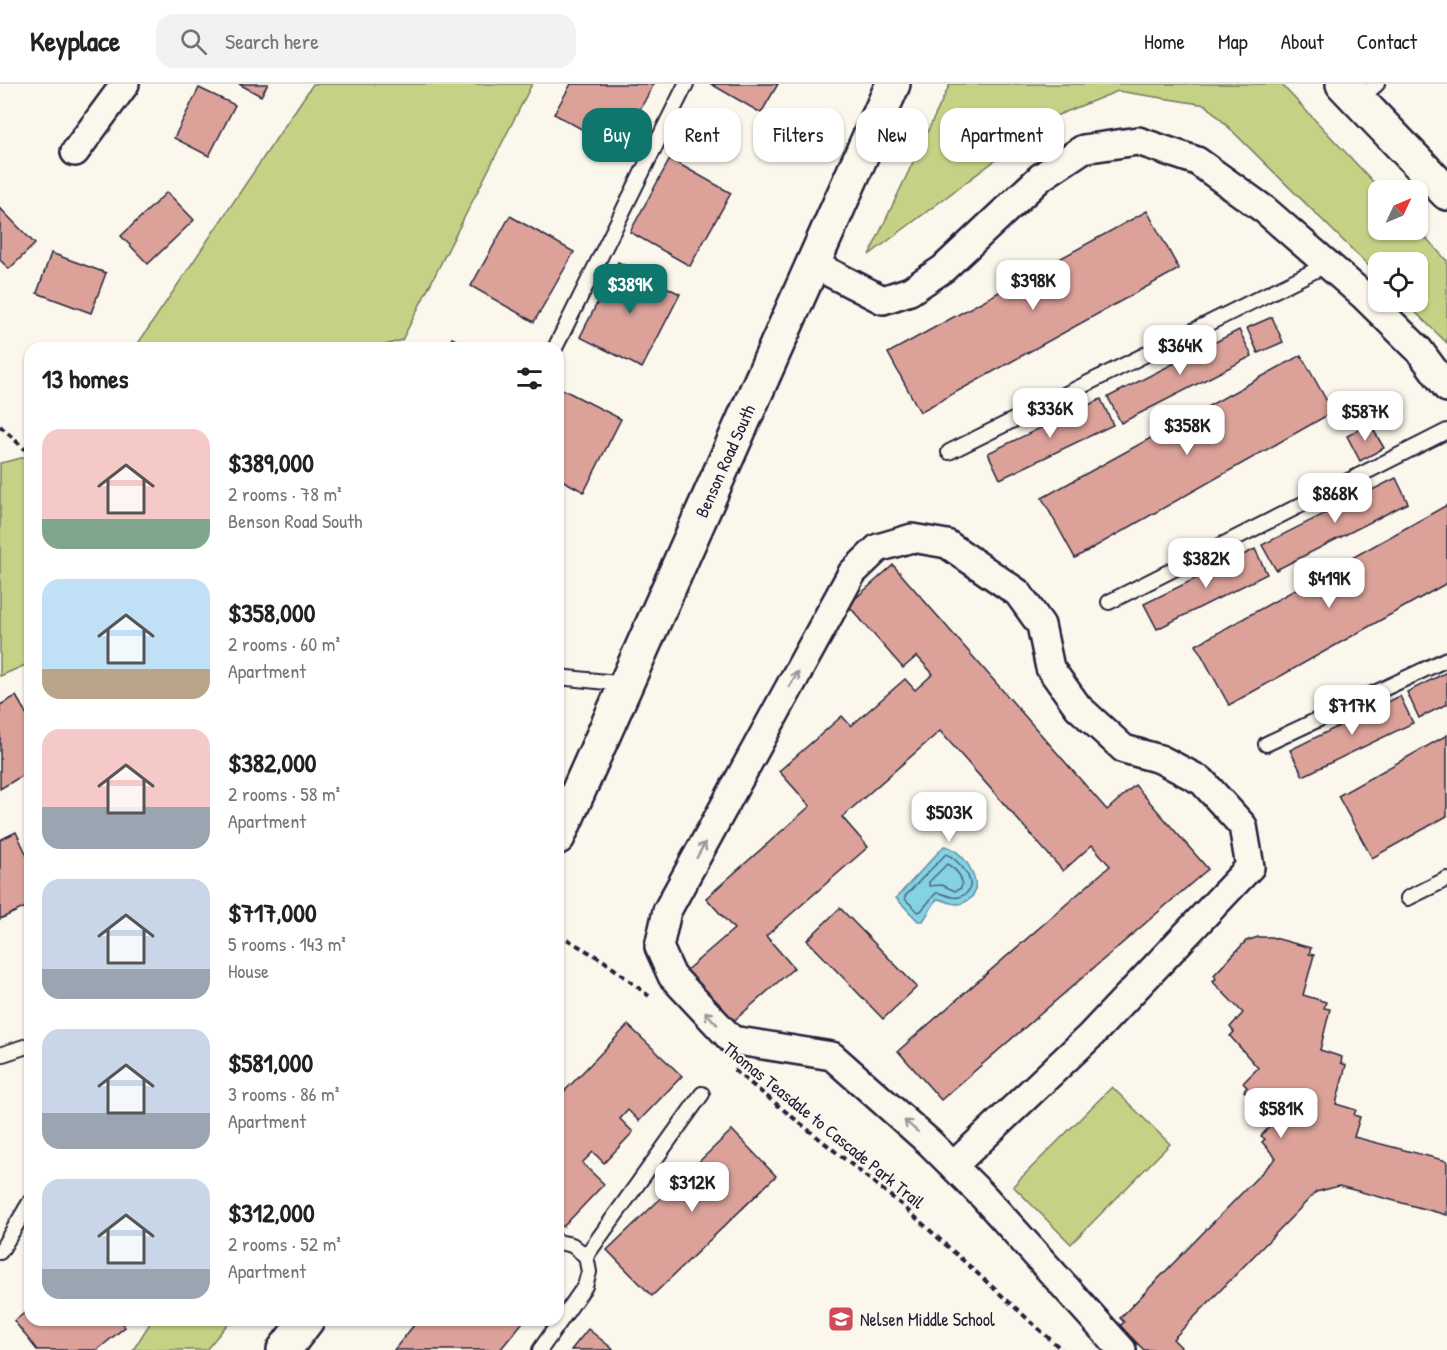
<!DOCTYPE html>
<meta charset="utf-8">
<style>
:root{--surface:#fff;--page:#f2f2f2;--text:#222;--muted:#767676;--line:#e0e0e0;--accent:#0f766e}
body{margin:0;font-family:"Patrick Hand",sans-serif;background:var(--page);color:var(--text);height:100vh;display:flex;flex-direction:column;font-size:22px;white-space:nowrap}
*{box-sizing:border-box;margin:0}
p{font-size:20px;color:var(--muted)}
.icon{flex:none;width:33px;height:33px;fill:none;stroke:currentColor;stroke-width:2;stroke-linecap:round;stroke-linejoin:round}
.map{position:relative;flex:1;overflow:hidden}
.drawer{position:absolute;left:24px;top:258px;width:540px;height:984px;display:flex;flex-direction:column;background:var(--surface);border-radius:18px;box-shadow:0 2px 4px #0004}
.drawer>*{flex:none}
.banner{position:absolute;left:582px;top:24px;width:570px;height:54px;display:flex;gap:12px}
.needle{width:39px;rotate:46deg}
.controls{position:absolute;left:1368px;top:96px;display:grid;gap:12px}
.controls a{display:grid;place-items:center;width:60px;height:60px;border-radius:12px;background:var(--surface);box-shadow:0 2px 4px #0004;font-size:30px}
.price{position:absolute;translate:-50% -51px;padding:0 14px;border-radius:12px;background:#fff;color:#222;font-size:20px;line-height:39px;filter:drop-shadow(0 2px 3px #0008)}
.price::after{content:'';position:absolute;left:50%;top:36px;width:18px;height:14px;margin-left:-9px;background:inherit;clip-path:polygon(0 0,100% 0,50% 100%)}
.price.active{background:var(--accent);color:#fff}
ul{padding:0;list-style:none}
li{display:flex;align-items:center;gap:18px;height:150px;padding:0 18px}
li span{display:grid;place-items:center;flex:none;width:168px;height:120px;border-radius:18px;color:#555}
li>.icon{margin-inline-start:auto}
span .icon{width:72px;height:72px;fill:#fffc;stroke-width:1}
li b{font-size:26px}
h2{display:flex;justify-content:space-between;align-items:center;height:72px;padding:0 18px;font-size:26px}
.tag{padding:0 21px;border-radius:18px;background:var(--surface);box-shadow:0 2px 4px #0004;font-size:21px;line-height:54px}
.tag.active{background:var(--accent);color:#fff}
header{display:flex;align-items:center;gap:36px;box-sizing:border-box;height:84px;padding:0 30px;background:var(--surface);border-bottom:2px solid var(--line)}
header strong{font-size:28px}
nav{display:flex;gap:33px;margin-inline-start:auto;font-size:21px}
.search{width:420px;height:54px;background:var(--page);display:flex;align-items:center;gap:15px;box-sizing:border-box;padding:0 21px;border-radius:18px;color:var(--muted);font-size:22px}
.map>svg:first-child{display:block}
.green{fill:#c5d286;stroke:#747a60;stroke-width:1.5}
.water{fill:#85d2e4;stroke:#5d8ca0;stroke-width:1.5}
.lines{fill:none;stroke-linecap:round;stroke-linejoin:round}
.shore{stroke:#4a687f;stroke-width:1.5}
.building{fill:#dca29a;stroke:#22223b;stroke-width:1.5}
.lane-casing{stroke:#22223b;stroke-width:18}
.street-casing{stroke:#22223b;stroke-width:32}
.secondary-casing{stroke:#22223b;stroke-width:38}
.path{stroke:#22223b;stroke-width:4;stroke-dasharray:6 4.5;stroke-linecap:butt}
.lane{stroke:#fbf7ec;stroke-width:14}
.street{stroke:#fbf7ec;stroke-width:27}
.secondary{stroke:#fbf7ec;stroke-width:33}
.oneway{stroke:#99979c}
.labels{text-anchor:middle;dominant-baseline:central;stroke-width:4.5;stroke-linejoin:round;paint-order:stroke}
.street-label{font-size:18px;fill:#22223b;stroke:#fbf7ec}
.poi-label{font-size:18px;fill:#22223b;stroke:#fbf7ec;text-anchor:start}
</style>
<header>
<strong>Keyplace</strong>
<div class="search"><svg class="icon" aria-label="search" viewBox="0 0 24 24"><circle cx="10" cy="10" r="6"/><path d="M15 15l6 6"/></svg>Search here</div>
<nav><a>Home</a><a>Map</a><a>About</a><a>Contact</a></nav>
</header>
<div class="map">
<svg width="1447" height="1266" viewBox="0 0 1447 1266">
<rect width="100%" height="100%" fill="#fbf7ec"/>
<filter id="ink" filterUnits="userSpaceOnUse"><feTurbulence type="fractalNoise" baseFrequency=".0167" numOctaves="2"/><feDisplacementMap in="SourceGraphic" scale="12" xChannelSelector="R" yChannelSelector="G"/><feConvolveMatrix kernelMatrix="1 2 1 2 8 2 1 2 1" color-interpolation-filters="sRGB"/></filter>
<g filter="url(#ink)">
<g class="green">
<polygon points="313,0 532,0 402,256 375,264 135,264"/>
<polygon points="950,0 1281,0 1381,106 1378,106 1378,146 1418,145 1447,177 1447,259 1405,218 1418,218 1418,178 1378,178 1378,191 1206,21 1118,7 1053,33 869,171"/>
<polygon points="30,372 30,579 0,592 0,379"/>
<polygon points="1112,1003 1170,1060 1071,1160 1013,1102"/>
<polygon points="152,1236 231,1236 206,1266 133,1266"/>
</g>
<path class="water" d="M944,762C965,764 994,813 959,820C950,821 944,815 937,815L923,837H918L896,814Z"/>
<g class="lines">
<g class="shore">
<path d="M946,770C959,775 985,805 959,813C951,816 944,808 936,809L921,827L918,828L905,815V812Z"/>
<path d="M947,780C955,785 965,793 961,804L955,807L942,801L929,802V798Z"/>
</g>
</g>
<g class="building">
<polygon points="239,0 268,0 261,12"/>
<polygon points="571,0 654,0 618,65 554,30"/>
<polygon points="711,0 778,0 761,29"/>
<polygon points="199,4 235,21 209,72 174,54"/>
<polygon points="670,75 731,109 690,182 630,148"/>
<polygon points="167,108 194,136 148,180 121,152"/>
<polygon points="0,124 35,160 9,185 0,176"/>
<polygon points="1147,127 1179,185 920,328 888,269"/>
<polygon points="510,132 574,168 534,238 471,202"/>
<polygon points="51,169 106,189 91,229 37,209"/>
<polygon points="618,178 680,210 642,284 580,253"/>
<polygon points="1272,233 1283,258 1258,269 1247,244"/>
<polygon points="1239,246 1252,272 1121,339 1108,313"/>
<polygon points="452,254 469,264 446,264"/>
<polygon points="1301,271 1333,328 1075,474 1042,414"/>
<polygon points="558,303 621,335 584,408 558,394"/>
<polygon points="1101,315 1113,341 1000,395 988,369"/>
<polygon points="1370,340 1384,364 1360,377 1347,352"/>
<polygon points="1396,394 1408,419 1276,486 1262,461"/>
<polygon points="1447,421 1447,499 1229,621 1196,561"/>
<polygon points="1255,465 1267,490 1157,545 1144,520"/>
<polygon points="893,481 1107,726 1135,701 1208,785 941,1016 898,967 1110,782 1092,761 1063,787 940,647 842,733 868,763 766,852 794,884 729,941 683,889 734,845 706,814 810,722 779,687 842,632 851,642 905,595 915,606 933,590 917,572 903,584 848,521"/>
<polygon points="1447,588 1447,620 1419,634 1407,608"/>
<polygon points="16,612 30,636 30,687 0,705 0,621"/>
<polygon points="1400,612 1413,639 1303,692 1290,666"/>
<polygon points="1447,651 1447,732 1372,774 1338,712"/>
<polygon points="16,748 30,778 30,821 0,835 0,756"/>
<polygon points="840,824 917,903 883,935 807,856"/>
<polygon points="1258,853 1271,853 1311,864 1309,870 1314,871 1303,911 1326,918 1324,924 1330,925 1320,966 1342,973 1341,979 1346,981 1336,1020 1356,1026 1354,1031 1360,1033 1354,1053 1447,1077 1447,1131 1339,1102 1316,1108 1173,1255 1181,1263 1179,1266 1144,1266 1120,1242 1124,1238 1120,1234 1276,1074 1262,1058 1265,1055 1261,1052 1274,1038 1244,1007 1247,1003 1243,999 1258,984 1230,952 1234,948 1230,943 1243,929 1212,897 1216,895 1214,891 1246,857"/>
<polygon points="628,941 682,992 639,1037 628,1026 620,1035 633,1048 604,1079 593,1068 582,1079 604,1100 563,1143 558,1138 558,1014"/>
<polygon points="732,1046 776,1092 652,1212 607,1166"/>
<polygon points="30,1225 30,1236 120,1236 125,1243 97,1266 37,1266 14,1237"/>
<polygon points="418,1236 520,1236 523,1238 500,1266 394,1266"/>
<polygon points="588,1245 614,1266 571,1266"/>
</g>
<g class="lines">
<defs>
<g id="lane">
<polyline points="1358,16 1377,0"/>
<polyline points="555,264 686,0"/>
<polyline points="949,368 1326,181"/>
<polyline points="1109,518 1447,347"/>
<polyline points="558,593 626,600"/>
<polyline points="1266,660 1447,575"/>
<polyline points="1408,814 1447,795"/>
<polyline points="0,971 30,961"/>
<polyline points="558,1158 572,1161 586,1172"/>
<polyline points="0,1168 30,1118"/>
<polyline points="540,1266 585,1202 589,1188 586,1172 702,1010"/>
</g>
<g id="street">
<polyline points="75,68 125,0"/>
<polyline points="813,180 883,216 910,207 943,185 1041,93 1083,65 1138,57 1197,77 1265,126 1364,212 1419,266 1447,304"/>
<polyline points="953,1082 1090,952 1250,783 1243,742 1202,697 1160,675 1124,665 1078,623 1050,584 1041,541 1018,509 947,460 912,454 878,464 852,489 667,827 659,863 672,892 732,956 832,972 930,1059 984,1113 1122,1266"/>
</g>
<g id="secondary">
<polyline points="1343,0 1447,109"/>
<polyline points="558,753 893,0"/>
<polyline points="284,1266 307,1236"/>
</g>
</defs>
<use href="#lane" class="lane-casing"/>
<use href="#street" class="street-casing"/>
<use href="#secondary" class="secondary-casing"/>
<g class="path">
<polyline points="0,342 30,370"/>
<polyline points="558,850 604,877 649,912"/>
<polyline points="734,986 903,1122 1062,1266"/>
</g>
<use href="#lane" class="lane"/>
<use href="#street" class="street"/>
<use href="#secondary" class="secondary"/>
</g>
<defs><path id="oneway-shaft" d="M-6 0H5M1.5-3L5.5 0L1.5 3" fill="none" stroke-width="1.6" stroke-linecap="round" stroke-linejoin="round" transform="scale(1.5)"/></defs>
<g class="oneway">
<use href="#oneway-shaft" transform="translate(794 595) rotate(-61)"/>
<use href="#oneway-shaft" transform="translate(701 766) rotate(-61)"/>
<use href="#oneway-shaft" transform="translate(711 934) rotate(-133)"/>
<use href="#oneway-shaft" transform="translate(911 1042) rotate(-139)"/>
</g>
</g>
<defs>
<symbol id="school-square" viewBox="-11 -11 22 22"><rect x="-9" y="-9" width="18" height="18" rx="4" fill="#d1495b" stroke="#fbf7ec"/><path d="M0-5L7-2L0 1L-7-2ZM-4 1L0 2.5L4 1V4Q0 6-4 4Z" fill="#fff"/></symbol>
</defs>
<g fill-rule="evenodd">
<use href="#school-square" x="826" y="1220" width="30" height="30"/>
</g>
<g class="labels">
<g class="street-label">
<text transform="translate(725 377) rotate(-66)">Benson Road South</text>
<text transform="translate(824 1041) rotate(39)">Thomas Teasdale to Cascade Park Trail</text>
</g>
<g class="poi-label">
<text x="860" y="1235">Nelsen Middle School</text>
</g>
</g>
</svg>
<div class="controls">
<a><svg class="needle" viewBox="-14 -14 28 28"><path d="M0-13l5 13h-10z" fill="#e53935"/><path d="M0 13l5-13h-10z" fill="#767676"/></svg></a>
<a><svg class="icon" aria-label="locate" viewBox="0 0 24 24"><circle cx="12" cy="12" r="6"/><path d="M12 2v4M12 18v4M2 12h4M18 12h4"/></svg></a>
</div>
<b class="price" style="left:1033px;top:227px">$398K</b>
<b class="price active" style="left:630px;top:231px">$389K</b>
<b class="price" style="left:1180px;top:292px">$364K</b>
<b class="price" style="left:1050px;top:355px">$336K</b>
<b class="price" style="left:1365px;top:358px">$587K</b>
<b class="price" style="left:1187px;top:372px">$358K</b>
<b class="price" style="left:1335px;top:440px">$868K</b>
<b class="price" style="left:1206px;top:505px">$382K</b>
<b class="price" style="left:1329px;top:525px">$419K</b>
<b class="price" style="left:1352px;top:652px">$717K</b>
<b class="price" style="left:949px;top:759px">$503K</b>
<b class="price" style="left:1281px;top:1055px">$581K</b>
<b class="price" style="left:692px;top:1129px">$312K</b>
<div class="banner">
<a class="tag active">Buy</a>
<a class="tag">Rent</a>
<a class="tag">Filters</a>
<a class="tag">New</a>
<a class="tag">Apartment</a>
</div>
<section class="drawer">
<h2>13 homes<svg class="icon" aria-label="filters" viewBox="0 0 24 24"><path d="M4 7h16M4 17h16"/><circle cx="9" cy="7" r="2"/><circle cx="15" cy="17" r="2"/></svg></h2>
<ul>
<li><span style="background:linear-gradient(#f6c9c9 75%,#7fa58c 0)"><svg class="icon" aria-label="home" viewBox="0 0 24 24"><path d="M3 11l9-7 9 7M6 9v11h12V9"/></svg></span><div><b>$389,000</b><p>2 rooms · 78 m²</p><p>Benson Road South</p></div></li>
<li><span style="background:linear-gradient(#bfe0f5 75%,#b9a48a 0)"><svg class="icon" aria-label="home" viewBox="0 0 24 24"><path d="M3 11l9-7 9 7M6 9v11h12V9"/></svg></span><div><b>$358,000</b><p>2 rooms · 60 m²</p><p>Apartment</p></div></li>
<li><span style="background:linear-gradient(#f6c9c9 65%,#9aa5b1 0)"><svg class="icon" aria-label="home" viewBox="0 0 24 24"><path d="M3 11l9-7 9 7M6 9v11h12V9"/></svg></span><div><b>$382,000</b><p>2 rooms · 58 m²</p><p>Apartment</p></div></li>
<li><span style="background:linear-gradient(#c9d6e8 75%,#9aa5b1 0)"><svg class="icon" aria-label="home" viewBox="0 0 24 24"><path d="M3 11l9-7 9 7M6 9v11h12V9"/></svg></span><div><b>$717,000</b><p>5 rooms · 143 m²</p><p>House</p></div></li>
<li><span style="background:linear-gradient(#c9d6e8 70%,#9aa5b1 0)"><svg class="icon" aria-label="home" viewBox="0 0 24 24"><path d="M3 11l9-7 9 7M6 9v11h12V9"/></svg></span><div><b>$581,000</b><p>3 rooms · 86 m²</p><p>Apartment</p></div></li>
<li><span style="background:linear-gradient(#c9d6e8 75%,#9aa5b1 0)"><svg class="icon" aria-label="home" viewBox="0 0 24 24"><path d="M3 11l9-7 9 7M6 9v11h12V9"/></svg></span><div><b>$312,000</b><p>2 rooms · 52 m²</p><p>Apartment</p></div></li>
</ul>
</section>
</div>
